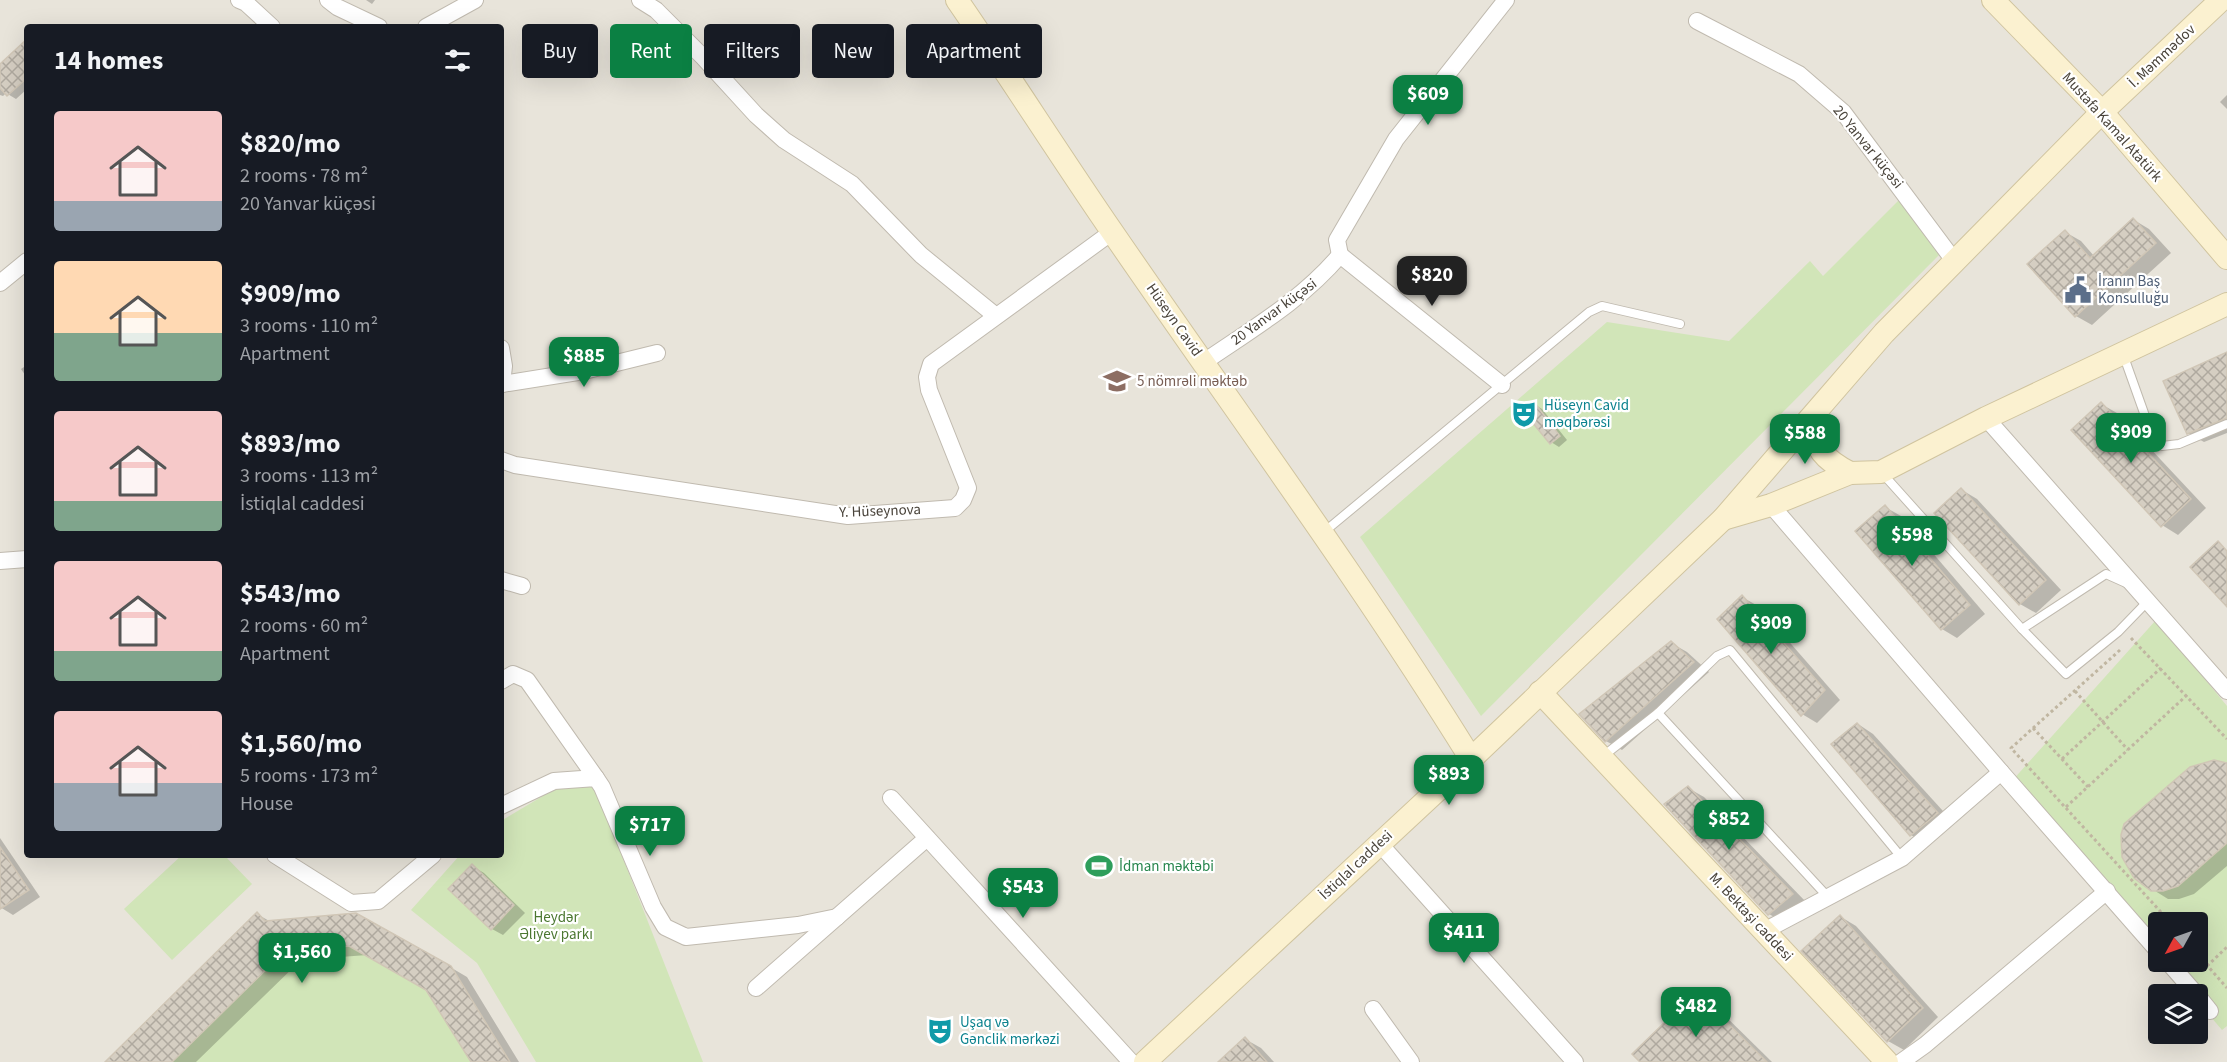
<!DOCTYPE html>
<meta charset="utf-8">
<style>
:root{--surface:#171b24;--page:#20242c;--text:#f1f3f6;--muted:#9ea1a6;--accent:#0b8043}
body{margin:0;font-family:"Source Sans 3",sans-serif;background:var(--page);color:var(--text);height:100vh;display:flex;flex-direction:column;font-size:22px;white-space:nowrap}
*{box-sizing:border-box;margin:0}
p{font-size:20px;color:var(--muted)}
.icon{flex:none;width:33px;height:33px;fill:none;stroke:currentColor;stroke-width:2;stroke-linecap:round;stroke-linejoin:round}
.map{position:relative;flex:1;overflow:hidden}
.side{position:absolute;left:24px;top:24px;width:480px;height:834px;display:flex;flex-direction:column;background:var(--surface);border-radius:6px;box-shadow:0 6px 24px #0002}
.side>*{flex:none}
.top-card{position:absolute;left:522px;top:24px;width:570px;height:54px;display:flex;gap:12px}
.needle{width:39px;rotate:230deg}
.buttons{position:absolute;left:2148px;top:912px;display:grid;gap:12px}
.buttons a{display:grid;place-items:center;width:60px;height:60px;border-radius:6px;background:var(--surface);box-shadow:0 6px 24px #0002;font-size:30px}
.price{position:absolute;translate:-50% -51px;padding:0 14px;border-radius:12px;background:var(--accent);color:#fff;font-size:20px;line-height:39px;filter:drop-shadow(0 2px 3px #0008)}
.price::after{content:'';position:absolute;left:50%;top:36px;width:18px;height:14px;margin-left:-9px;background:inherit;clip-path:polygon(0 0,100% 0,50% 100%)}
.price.current{background:#222;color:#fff}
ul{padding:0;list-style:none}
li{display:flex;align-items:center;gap:18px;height:150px;padding:0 30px}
li span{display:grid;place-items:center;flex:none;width:168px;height:120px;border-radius:6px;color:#555}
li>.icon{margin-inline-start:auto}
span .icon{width:72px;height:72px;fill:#fffc;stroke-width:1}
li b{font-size:26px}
h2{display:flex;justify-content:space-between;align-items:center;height:72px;padding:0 30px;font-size:26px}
.pill{padding:0 21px;border-radius:6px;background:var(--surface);box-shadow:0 6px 24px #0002;font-size:21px;line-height:54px}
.pill.current{background:var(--accent);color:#fff}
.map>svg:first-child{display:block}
.residential{fill:#e8e4da;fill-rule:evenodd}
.green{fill:#d1e5b8}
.shadow{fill:#0003}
.building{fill:url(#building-cross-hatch);stroke:#d0c6b6;stroke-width:1.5}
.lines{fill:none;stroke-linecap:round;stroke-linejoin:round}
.service-casing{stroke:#c0baaf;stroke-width:10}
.minor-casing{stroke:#c0baaf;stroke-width:18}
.secondary-casing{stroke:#d0c49f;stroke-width:24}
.path{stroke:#c0b6a1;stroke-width:3;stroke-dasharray:3 3;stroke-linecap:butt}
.service{stroke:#fff;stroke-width:8}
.minor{stroke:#fff;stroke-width:16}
.secondary{stroke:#fbf1d0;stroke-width:22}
.labels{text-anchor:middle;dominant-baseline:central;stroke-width:4.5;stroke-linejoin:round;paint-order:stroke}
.street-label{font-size:15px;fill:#49433a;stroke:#fff}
.service-label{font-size:15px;fill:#4e5e75;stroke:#fff;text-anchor:start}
.education-label{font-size:15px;fill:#785e54;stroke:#fff;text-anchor:start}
.culture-label{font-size:15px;fill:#0d838f;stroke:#fff;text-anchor:start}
.leisure-label{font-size:15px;fill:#27864d;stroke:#fff;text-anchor:start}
.park-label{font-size:15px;fill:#4b7730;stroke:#fff}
</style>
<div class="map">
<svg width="2227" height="1062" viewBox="0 0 2227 1062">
<defs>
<pattern id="building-cross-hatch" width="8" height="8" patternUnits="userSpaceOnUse" patternTransform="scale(1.5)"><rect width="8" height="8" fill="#d5cec2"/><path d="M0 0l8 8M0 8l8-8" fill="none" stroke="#afa99f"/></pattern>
</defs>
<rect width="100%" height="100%" fill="#f5f2ec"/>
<path class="residential" d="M0,0H2227V1062H0ZM27,27H501V855H27ZM2158,922H2198V962H2158ZM2158,994H2198V1034H2158Z"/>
<g class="green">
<polygon points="1901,198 1940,254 1481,716 1360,537 1607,322 1729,341 1810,261 1823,276"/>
<polygon points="2156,620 2227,706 2227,1026 2222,1030 2164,962 2198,962 2198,922 2158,922 2158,955 2011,782"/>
<polygon points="588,769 703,1062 536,1062 477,963 411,910 460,855 501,855 501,821"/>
<polygon points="182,855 224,855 252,884 172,960 124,909"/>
<polygon points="257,912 265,921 356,913 451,966 510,1062 105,1062"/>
</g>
<g class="shadow">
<polygon points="366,0 375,0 372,4"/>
<polygon points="27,48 27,89 16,99 6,93 3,96 0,95 0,66"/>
<polygon points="2227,95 2227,109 2220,102"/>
<polygon points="2134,220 2149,229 2171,253 2092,325 2076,316 2065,232 2081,241 2094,256"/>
<polygon points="2227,354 2227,433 2204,442 2188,433"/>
<polygon points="27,365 27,378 21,369"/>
<polygon points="1534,404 1542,409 1567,440 1559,447 1551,442"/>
<polygon points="2101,404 2117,413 2206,508 2178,535 2162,525"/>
<polygon points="1962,490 1977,499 2061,590 2036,613 2020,604"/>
<polygon points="1885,507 1901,516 1985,614 1957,638 1942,629"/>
<polygon points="1742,597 1758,606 1840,700 1817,723 1802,714"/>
<polygon points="1671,643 1687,652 1709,672 1622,750 1606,741 1581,714"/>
<polygon points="1858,724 1873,734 1953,822 1927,844 1911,835"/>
<polygon points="2227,764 2227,866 2194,894 2179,899 2168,899 2152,889"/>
<polygon points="1688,788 1704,797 1808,904 1785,923 1769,914"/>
<polygon points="0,838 40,897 13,915 0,907"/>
<polygon points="472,866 484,873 525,913 503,935 492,929"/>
<polygon points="257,914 271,922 450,967 467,977 519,1062 473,1062 427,989 367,955 301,960 196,1062 107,1062"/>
<polygon points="1841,917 1856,926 1938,1017 1904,1050 1888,1041 1804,951"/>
<polygon points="1696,994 1712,1003 1772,1062 1642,1062"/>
<polygon points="1245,1039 1261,1048 1274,1062 1221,1062"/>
</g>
<g class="building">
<polygon points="27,39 27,78 7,96 0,88 0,64"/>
<polygon points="2133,218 2156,243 2075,317 2027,264 2065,230 2090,258"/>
<polygon points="2227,352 2227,418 2187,434 2163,381"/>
<polygon points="1534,402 1560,436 1550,444 1523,411"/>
<polygon points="2101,402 2191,499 2161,527 2071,430"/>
<polygon points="1961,488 2046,580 2019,605 1934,513"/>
<polygon points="1885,505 1970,605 1941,630 1855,531"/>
<polygon points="2218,541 2227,551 2227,607 2190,567"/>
<polygon points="1742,595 1825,690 1801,716 1717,619"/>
<polygon points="1671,641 1694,662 1605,742 1579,714"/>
<polygon points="1857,723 1938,813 1910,836 1831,744"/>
<polygon points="2214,760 2227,763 2227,843 2178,886 2163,891 2151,891 2134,878 2122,857 2121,835 2124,824 2190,767"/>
<polygon points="1688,786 1793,894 1768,915 1664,804"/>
<polygon points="0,847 29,890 0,909"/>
<polygon points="472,864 514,905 491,930 448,889"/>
<polygon points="257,912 265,921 356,913 451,966 510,1062 471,1062 426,990 349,946 284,952 172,1062 105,1062"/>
<polygon points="1840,915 1923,1008 1887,1042 1801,951"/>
<polygon points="1696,992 1767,1062 1640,1062 1632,1054"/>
<polygon points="1245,1037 1267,1062 1218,1062"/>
</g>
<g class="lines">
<defs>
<g id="service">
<polyline points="2123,354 2149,427 2162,446 2179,444 2227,424"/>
<polyline points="1883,474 2022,629 2066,674 2118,632 2148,601"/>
<polyline points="1324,532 1589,312 1602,306 1680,324"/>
<polyline points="2022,629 2106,574 2126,583"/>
<polyline points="1658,713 1717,656 1730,650 1902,858"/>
<polyline points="1602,757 1658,713 1827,896"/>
</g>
<g id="minor">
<polyline points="239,0 246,3 272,27"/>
<polyline points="328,0 337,7 379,27"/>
<polyline points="640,0 656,10 703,57 756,115 784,140 852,184 921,255 996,316"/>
<polyline points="1697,21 1799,74 1843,112 1955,262"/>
<polyline points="426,27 475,0"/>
<polyline points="1340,255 1337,240 1396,139 1506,0"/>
<polyline points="1340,255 1502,385"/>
<polyline points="0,283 27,261"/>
<polyline points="501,348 504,366 502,384"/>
<path d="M1204,362C1252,329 1302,300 1340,255"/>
<polyline points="502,384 584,371 657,353"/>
<polyline points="1986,418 2227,691"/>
<polyline points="501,460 515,465 848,516 955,508 963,500 968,488 929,390 927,377 931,364 1112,232"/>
<polyline points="1771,505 2001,772 2158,951"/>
<polyline points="0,561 27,559"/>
<polyline points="501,580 522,586"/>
<polyline points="501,681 513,674 527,680 596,778"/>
<polyline points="891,798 1131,1062"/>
<polyline points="501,806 554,781 596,778 602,787 653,907 665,927 686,937 798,925 837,917"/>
<polyline points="1379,843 1575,1062"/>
<polyline points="275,855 351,903 378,901 433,855"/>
<polyline points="1764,931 1902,858 2001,772"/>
<polyline points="2168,962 2196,994"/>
<polyline points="756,988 927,838"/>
<polyline points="2198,996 2210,1011"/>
<polyline points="1373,1009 1411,1062"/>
<polyline points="1901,1062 1925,1045 2107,891"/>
</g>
<g id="secondary">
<path d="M957,0C1010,77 1060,156 1113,233C1233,408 1359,578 1471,759"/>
<polyline points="1993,0 2102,112 2227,258"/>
<path d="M1809,420C1816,449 1823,459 1850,473"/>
<polyline points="1723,519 1771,505 1850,473 1881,472 1986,418 2227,304"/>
<polyline points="1540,692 1887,1062"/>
<polyline points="1145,1062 1471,759 1723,519 1884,333 2102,112 2221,0"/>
</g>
</defs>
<use href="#service" class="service-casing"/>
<use href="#minor" class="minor-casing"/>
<use href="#secondary" class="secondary-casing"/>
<g class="path">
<polyline points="2131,638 2227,739"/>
<polyline points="2120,650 2011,748 2170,922"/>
<polyline points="2075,691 2128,750"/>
<polyline points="2033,728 2088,787"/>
<polyline points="2062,759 2161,668"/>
<polyline points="2066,807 2187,695"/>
<polyline points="2198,955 2227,988"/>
<polyline points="2207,966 2227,947"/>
</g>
<use href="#service" class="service"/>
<use href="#minor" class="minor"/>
<use href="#secondary" class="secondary"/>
</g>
<defs>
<symbol id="civic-bare" viewBox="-9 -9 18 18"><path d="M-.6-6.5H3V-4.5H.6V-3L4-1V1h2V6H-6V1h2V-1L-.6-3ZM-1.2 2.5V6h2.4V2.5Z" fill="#5c6f8a" stroke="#fff" stroke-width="2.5" paint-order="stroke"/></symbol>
<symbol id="school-bare" viewBox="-9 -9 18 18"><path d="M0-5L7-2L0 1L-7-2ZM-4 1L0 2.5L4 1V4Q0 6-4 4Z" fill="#8d6e63" stroke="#fff" stroke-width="2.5" paint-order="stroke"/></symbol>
<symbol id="theatre-bare" viewBox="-9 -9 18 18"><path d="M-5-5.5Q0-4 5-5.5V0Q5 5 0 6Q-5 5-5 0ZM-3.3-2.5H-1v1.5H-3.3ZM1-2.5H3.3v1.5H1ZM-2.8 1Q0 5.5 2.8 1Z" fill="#0f9aa8" stroke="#fff" stroke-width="2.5" paint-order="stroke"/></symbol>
<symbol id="stadium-bare" viewBox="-9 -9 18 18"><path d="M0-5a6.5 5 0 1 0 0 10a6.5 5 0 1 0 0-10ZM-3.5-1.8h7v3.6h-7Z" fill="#2e9e5b" stroke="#fff" stroke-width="2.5" paint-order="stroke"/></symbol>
</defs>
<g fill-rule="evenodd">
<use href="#civic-bare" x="2059" y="271" width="38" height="38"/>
<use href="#school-bare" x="1098" y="362" width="38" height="38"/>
<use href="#theatre-bare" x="1505" y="395" width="38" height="38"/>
<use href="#stadium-bare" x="1080" y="847" width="38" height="38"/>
<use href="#theatre-bare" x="921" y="1012" width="38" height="38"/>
</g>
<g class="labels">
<g class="street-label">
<text transform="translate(2162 56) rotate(-43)">İ. Məmmədov</text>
<text transform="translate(2112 127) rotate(48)">Mustafa Kamal Atatürk</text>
<text transform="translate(1868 147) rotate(51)">20 Yanvar küçəsi</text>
<text transform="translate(1274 312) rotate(-36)">20 Yanvar küçəsi</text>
<text transform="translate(1174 320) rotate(55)">Hüseyn Cavid</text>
<text transform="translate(880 511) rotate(-2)">Y. Hüseynova</text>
<text transform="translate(1356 865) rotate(-43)">İstiqlal caddesi</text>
<text transform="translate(1751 917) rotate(47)">M. Bektaşi caddesi</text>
</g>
<g class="service-label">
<text x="2098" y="281">İranın Baş<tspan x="2098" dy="17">Konsulluğu</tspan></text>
</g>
<g class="education-label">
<text x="1137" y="381">5 nömrəli məktəb</text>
</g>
<g class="culture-label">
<text x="1544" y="405">Hüseyn Cavid<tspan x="1544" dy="17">məqbərəsi</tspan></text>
<text x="960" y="1022">Uşaq və<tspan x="960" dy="17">Gənclik mərkəzi</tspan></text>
</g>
<g class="leisure-label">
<text x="1119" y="866">İdman məktəbi</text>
</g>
<g class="park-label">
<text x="556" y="917">Heydər<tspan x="556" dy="17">Əliyev parkı</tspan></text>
</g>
</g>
</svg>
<div class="buttons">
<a><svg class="needle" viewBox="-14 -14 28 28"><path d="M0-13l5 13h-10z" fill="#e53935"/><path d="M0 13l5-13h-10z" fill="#9ea1a6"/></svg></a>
<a><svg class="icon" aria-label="layers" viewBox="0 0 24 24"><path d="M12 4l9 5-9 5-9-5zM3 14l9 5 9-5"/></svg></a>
</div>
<b class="price" style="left:1428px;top:126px">$609</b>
<b class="price current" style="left:1432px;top:307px">$820</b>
<b class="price" style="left:584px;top:388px">$885</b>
<b class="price" style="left:2131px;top:464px">$909</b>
<b class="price" style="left:1805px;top:465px">$588</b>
<b class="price" style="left:1912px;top:567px">$598</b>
<b class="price" style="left:1771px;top:655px">$909</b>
<b class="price" style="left:1449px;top:806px">$893</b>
<b class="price" style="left:1729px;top:851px">$852</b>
<b class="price" style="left:650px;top:857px">$717</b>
<b class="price" style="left:1023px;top:919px">$543</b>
<b class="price" style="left:1464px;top:964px">$411</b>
<b class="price" style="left:302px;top:984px">$1,560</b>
<b class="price" style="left:1696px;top:1038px">$482</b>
<div class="top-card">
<a class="pill">Buy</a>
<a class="pill current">Rent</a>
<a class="pill">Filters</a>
<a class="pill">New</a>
<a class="pill">Apartment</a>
</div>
<section class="side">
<h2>14 homes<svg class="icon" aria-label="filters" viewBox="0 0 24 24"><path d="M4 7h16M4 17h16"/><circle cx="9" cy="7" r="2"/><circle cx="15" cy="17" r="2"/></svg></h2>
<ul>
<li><span style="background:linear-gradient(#f6c9c9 75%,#9aa5b1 0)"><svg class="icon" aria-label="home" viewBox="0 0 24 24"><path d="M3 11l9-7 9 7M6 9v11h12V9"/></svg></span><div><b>$820/mo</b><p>2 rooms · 78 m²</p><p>20 Yanvar küçəsi</p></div></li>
<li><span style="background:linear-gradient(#ffd9b3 60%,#7fa58c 0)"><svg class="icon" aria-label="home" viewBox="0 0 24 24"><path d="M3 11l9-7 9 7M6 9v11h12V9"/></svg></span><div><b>$909/mo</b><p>3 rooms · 110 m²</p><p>Apartment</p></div></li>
<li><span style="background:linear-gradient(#f6c9c9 75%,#7fa58c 0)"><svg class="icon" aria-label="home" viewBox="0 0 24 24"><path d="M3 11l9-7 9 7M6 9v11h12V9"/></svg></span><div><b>$893/mo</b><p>3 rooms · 113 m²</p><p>İstiqlal caddesi</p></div></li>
<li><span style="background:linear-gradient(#f6c9c9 75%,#7fa58c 0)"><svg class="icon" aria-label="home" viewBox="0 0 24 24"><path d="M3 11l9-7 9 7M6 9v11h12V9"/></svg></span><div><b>$543/mo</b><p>2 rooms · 60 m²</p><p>Apartment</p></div></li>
<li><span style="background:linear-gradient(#f6c9c9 60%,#9aa5b1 0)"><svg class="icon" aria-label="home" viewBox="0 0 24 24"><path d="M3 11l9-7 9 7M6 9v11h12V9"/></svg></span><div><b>$1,560/mo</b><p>5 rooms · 173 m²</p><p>House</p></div></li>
</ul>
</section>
</div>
